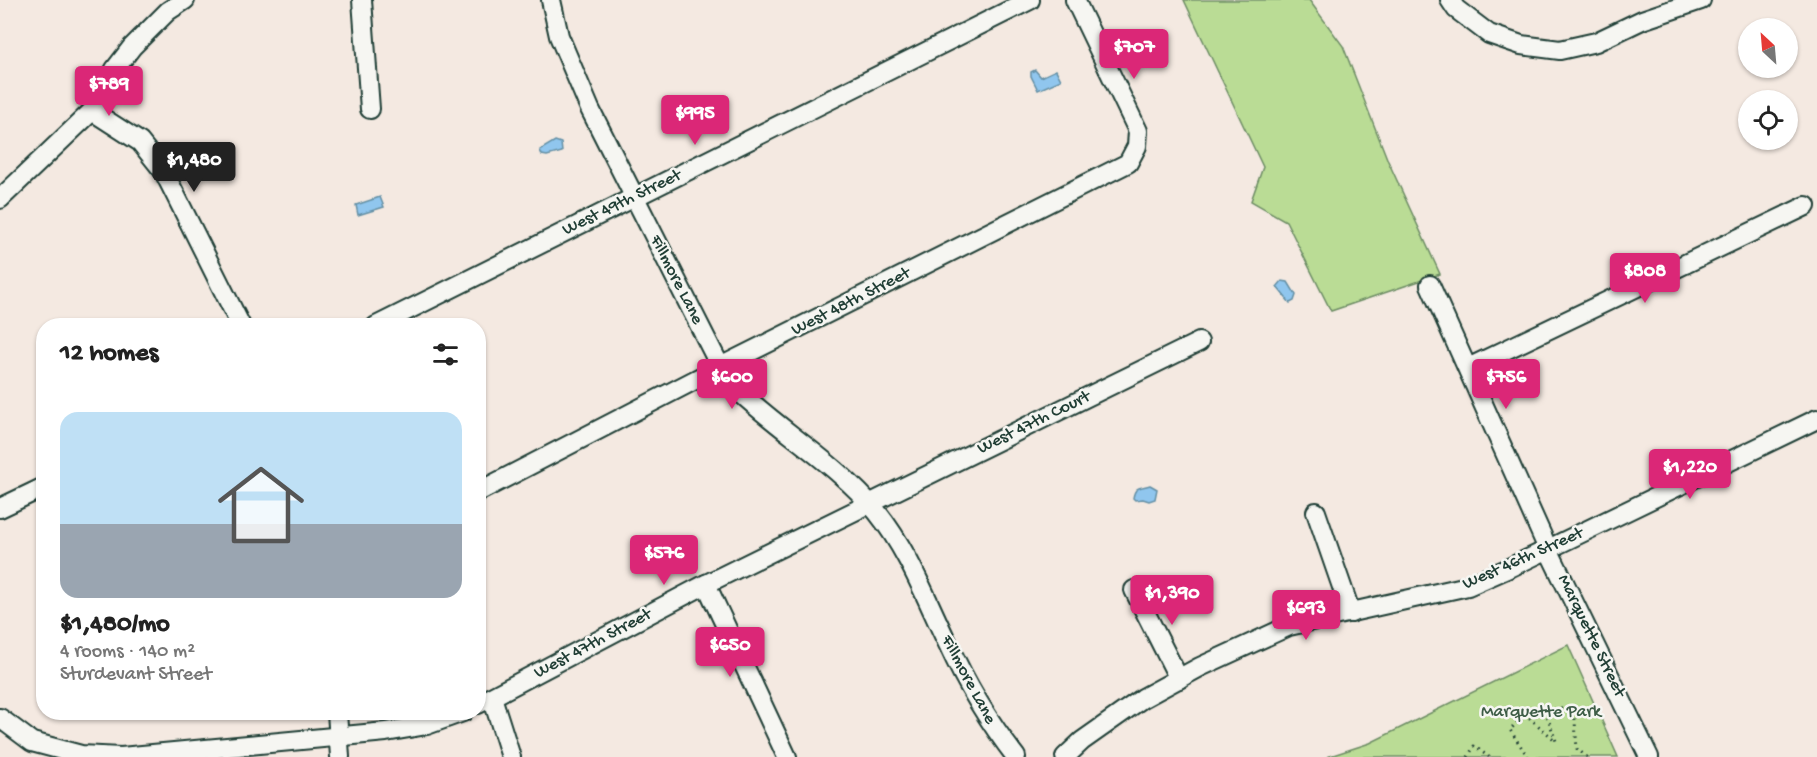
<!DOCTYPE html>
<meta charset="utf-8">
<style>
:root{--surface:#fff;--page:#f2f2f2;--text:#222;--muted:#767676;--accent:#db2777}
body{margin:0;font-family:"Gochi Hand",sans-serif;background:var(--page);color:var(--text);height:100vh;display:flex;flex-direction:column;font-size:22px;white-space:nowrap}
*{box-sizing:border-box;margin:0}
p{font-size:20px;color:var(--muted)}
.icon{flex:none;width:33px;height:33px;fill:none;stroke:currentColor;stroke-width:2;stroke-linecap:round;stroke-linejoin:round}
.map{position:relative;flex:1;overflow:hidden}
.drawer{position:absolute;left:36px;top:318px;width:450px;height:402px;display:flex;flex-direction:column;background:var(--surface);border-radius:24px;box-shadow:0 2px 4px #0004}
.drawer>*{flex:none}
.needle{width:39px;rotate:334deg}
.controls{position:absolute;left:1738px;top:18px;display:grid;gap:12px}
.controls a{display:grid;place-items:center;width:60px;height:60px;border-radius:50%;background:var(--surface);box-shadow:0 2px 4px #0004;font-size:30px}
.price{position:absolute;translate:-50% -51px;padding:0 14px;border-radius:6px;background:var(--accent);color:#fff;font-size:20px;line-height:39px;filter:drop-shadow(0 2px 3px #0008)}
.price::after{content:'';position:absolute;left:50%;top:36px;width:18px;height:14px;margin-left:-9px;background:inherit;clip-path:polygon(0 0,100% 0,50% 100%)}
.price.on{background:#222;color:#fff}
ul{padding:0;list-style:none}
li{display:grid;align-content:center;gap:12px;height:318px;padding:0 24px}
li span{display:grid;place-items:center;height:186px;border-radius:18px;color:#555}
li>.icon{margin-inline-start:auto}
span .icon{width:108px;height:108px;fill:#fffc;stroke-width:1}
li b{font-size:26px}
h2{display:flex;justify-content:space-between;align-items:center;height:72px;padding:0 24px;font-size:26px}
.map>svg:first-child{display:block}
.green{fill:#badc95;stroke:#6c8c64;stroke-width:1.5}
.water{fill:#90c6ee;stroke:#638fa4;stroke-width:1.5}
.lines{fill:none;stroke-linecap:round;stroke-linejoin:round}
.minor-casing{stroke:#1f3d34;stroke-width:22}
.path{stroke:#1f3d34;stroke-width:3;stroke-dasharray:1.5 4.5;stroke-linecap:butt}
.minor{stroke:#f6f6f2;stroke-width:18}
.labels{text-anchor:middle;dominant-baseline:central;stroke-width:5;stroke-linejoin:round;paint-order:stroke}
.street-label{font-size:18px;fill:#1f3d34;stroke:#f6f6f2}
.park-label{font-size:18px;fill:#3e5d47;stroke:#f6f6f2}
</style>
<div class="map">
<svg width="1817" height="757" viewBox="0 0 1817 757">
<rect width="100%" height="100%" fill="#f4e9e1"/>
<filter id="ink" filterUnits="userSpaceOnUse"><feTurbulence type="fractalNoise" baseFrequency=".0167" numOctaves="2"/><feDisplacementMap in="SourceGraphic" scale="12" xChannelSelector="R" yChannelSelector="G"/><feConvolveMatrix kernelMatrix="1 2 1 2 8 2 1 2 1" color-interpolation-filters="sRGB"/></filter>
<g filter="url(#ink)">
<g class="green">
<polygon points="1184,0 1309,0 1343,46 1388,161 1440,274 1331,311 1286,221 1251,201 1263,167"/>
<polygon points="1568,645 1618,757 1327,757 1370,743"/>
</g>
<g class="water">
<polygon points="1035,70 1041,77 1056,70 1061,80 1038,90 1031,76 1031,72"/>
<polygon points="555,141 561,143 562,152 547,156 542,155 540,150"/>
<polygon points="380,197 384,207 358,215 356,205"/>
<polygon points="1282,281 1288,282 1296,295 1294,301 1290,303 1277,287"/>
<path d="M1150,485L1157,489L1155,499L1149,501L1143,499L1135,500L1133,498C1135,486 1140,488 1150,485Z"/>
</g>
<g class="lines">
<defs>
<g id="minor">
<polyline points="362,0 370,109"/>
<path d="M551,0L559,36L590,109L727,380C774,428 834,460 877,512C909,552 926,599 948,644C966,684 989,722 1016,757"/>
<polyline points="1450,0 1456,9 1489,34 1521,45 1560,50 1596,42 1642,20 1701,0"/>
<polyline points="92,111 140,142 164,172 241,326"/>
<polyline points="0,199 92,111 115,69 132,47 168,11 185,0"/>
<polyline points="1430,285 1548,549 1649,757"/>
<polyline points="376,326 1030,0"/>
<polyline points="1468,368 1806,206"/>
<polyline points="478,492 720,367 1128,163 1137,146 1138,131 1075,0"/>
<polyline points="0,508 44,487"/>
<polyline points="1316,512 1351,613"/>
<polyline points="706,584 787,757"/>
<polyline points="1134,590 1179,679"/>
<polyline points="492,697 511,757"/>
<polyline points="478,704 706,584 1199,342"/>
<polyline points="337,712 340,757"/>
<polyline points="0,718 32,742 81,755 121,757 386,732 427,725 463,712"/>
<polyline points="1065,757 1082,741 1143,698 1200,667 1289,626 1468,586 1509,568 1817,419"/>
</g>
</defs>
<use href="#minor" class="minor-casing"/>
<g class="path">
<polyline points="1468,757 1474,746 1489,757"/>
<polyline points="1528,757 1510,730 1525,714 1556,741 1545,710 1574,708 1577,749 1587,757"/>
</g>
<use href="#minor" class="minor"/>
</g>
</g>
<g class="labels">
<g class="street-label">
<text transform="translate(622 203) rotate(-26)">West 49th Street</text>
<text transform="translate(676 280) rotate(63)">Fillmore Lane</text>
<text transform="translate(851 302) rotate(-27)">West 48th Street</text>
<text transform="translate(1034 423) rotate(-26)">West 47th Court</text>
<text transform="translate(1523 559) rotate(-24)">West 46th Street</text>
<text transform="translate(1591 636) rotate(64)">Marquette Street</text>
<text transform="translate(593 644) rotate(-28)">West 47th Street</text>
<text transform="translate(968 680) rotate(62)">Fillmore Lane</text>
</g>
<g class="park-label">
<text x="1541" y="712">Marquette Park</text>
</g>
</g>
</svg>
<div class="controls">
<a><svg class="needle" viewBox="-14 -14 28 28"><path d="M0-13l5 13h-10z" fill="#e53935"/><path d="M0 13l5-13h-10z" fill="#767676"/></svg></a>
<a><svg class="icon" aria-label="locate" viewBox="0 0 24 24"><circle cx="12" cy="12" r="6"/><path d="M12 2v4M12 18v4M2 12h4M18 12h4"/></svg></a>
</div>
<b class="price" style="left:1134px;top:80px">$707</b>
<b class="price" style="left:109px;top:117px">$789</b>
<b class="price" style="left:695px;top:146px">$995</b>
<b class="price on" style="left:194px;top:193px">$1,480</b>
<b class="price" style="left:1645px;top:304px">$808</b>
<b class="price" style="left:732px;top:410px">$600</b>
<b class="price" style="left:1506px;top:410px">$756</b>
<b class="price" style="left:1690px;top:500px">$1,220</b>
<b class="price" style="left:664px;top:586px">$576</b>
<b class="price" style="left:1172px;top:626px">$1,390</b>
<b class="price" style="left:1306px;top:641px">$693</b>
<b class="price" style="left:730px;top:678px">$650</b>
<section class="drawer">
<h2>12 homes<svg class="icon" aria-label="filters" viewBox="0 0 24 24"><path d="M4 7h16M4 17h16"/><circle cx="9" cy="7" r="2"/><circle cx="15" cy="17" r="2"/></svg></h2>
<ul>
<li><span style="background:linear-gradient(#bfe0f5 60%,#9aa5b1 0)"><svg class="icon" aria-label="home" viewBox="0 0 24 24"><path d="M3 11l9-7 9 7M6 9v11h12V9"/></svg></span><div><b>$1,480/mo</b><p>4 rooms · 140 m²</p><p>Sturdevant Street</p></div></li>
</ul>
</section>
</div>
